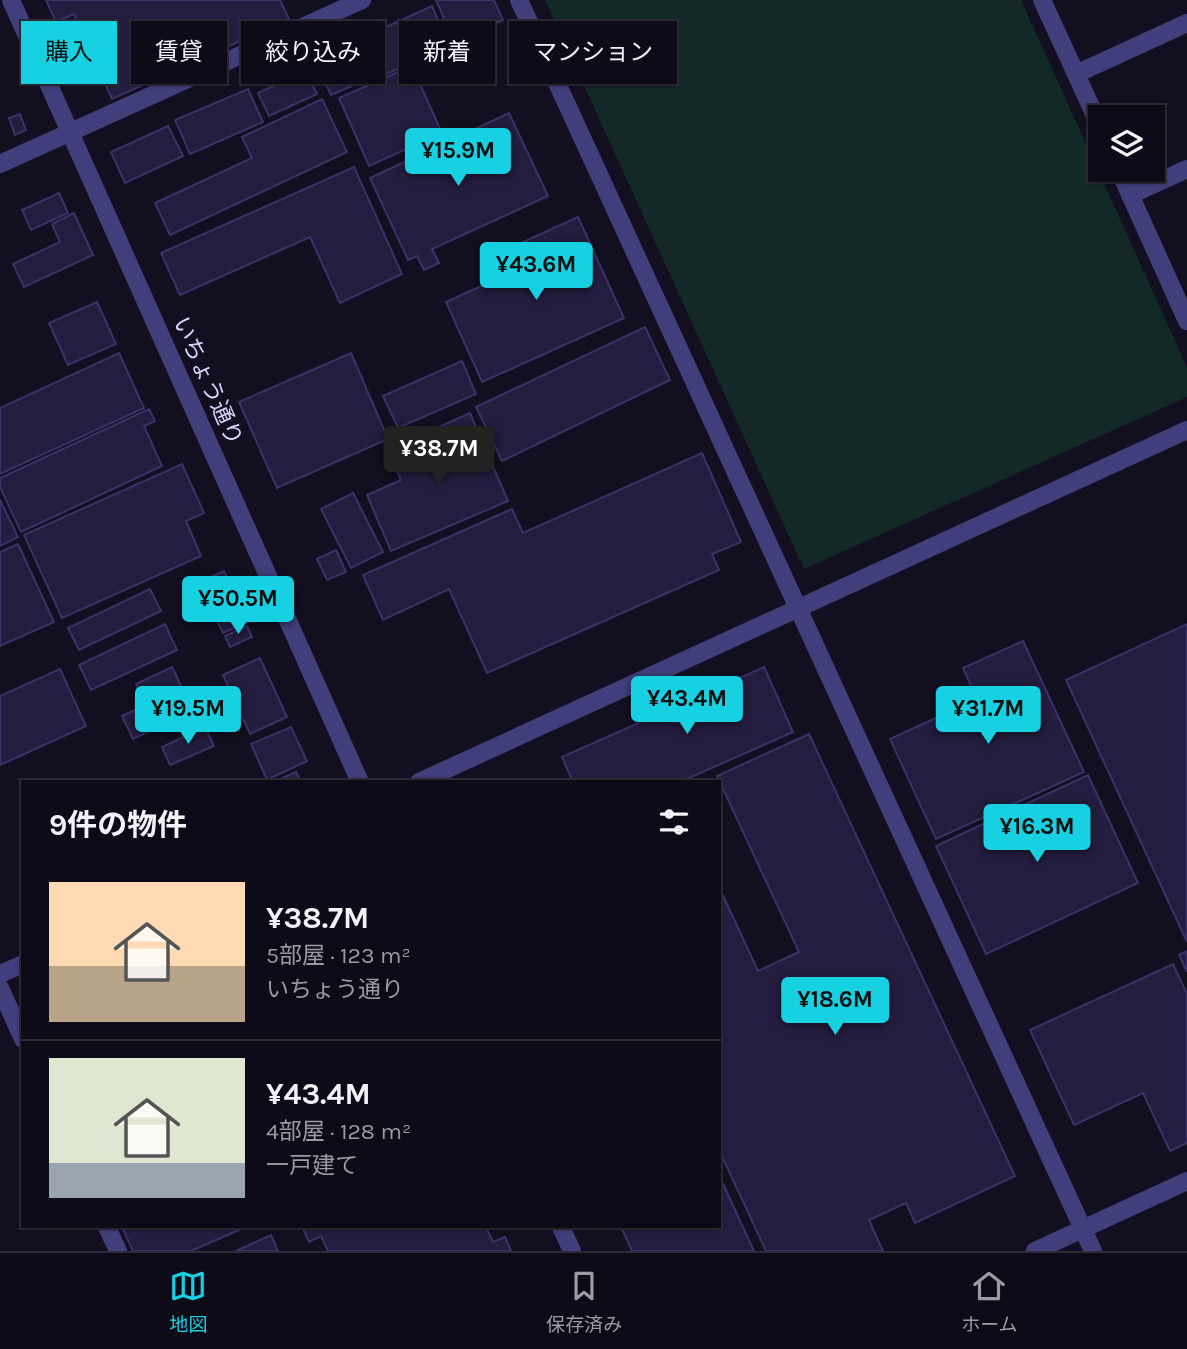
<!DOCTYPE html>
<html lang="ja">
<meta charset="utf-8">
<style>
:root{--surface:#0e0b18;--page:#171421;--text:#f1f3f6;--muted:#9b9ba2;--line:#2e2b37;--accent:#17d1e3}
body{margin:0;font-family:Karla,"Noto Sans JP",sans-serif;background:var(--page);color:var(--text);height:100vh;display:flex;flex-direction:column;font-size:26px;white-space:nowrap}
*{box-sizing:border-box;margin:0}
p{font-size:23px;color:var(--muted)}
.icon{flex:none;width:38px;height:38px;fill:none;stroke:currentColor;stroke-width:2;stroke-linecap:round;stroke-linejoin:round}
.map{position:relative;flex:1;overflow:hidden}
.drawer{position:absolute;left:21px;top:780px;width:700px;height:448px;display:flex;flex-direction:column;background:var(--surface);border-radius:0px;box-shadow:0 2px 5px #0004,0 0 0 2px var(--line)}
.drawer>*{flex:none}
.guide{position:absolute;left:21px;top:21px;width:700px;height:63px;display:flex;gap:14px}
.tools{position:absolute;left:1088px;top:105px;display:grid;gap:14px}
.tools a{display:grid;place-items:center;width:77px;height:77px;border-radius:0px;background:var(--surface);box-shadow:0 2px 5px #0004,0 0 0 2px var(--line);font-size:35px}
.price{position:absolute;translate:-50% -60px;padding:0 16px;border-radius:7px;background:var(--accent);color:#111;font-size:23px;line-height:46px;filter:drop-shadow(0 2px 4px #0008)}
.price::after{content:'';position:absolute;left:50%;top:42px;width:21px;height:16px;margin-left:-10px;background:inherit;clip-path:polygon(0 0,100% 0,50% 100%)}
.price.on{background:#222;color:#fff}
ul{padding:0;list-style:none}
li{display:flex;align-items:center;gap:21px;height:175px;padding:0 28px}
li+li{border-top:2px solid var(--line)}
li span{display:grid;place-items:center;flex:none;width:196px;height:140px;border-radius:0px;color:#555}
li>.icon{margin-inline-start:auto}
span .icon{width:84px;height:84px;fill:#fffc;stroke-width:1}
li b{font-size:30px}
h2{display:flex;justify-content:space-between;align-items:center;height:84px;padding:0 28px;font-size:30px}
.pill{padding:0 24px;border-radius:0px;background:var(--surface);box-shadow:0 2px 5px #0004,0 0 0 2px var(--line);font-size:24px;line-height:63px}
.pill.on{background:var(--accent);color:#111}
.tab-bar{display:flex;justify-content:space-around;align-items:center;height:98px;border-top:2px solid var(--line);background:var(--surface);font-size:19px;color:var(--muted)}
.tab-bar a{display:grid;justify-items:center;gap:4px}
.tab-bar .on{color:var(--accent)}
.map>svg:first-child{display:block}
.green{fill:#132928}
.building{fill:#241d3f;stroke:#3c3269;stroke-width:2}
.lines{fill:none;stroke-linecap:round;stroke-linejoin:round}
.minor{stroke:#403f7b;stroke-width:18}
.labels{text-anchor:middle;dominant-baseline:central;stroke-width:5;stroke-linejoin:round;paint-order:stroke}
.street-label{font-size:23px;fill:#d7d3fb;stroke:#120f20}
</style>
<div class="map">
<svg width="1187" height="1251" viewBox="0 0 1187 1251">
<rect width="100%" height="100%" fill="#120f20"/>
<polygon class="green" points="545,0 1021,0 1187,367 1187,397 804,569"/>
<g class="building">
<polygon points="46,0 280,0 289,19 112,99 74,14 56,22"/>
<polygon points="436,0 494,0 503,20 454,42"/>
<polygon points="432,6 449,46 362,85 344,46"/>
<polygon points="331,40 352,86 331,95 310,50"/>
<polygon points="412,66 442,133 369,166 339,98"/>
<polygon points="306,71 317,94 269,116 258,93"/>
<polygon points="248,89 263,122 190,154 175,120"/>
<polygon points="322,99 347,152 170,235 155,203 252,158 242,137"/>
<polygon points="509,113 548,196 432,249 439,263 424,270 417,256 408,260 370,178"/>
<polygon points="20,114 26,130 15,135 9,118"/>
<polygon points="168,126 183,156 125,183 111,152"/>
<polygon points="354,167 402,274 340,303 310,237 180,295 161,253"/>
<polygon points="59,193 68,213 31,230 22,210"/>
<polygon points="74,213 93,255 24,287 13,264 60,242 52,224"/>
<polygon points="578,217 624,318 482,382 446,302 508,274 499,253"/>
<polygon points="97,302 116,344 68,365 49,323"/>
<polygon points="645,327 670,380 502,461 476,407"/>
<polygon points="119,353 144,408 0,474 0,408"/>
<polygon points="351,353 388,439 277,488 239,402"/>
<polygon points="462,361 476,394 398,428 383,396"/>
<polygon points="149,409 155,421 144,426 162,466 21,532 0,487 0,478"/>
<polygon points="470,413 508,501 391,551 367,495 401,480 394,464 440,444 434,429"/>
<polygon points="702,453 741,542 712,554 719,570 487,673 449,589 383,620 363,575 512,509 523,533"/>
<polygon points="182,464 204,513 186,521 201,556 62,618 24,535"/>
<polygon points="353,493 383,552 351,568 321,509"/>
<polygon points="0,500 18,537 0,546"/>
<polygon points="18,544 54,622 0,646 0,552"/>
<polygon points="336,550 346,572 327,580 317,559"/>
<polygon points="224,571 236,598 217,607 204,580"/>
<polygon points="150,589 161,611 79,650 68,628"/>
<polygon points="242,609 248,622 223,633 217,621"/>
<polygon points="165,624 177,650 91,690 79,665"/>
<polygon points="1187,624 1187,942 1066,680"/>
<polygon points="247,626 252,637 230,647 225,636"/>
<polygon points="1023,641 1084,772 936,839 890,739 977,699 963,668"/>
<polygon points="260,658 287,717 250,734 223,675"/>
<polygon points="172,667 193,711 133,739 122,716 146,705 136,684"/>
<polygon points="764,667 793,732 680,782 573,782 562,757"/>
<polygon points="60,669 86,726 0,765 0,696"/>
<polygon points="205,727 214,746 170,765 162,747"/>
<polygon points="291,727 307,761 267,780 251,744"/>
<polygon points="809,734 1015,1176 915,1223 906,1203 869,1220 883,1251 766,1251 719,1150 719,887 758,971 799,952 717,776"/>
<polygon points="296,772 301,782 274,782"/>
<polygon points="1088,775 1138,883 986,954 936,846"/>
<polygon points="1187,951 1187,972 1179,955"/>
<polygon points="1173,964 1187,994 1187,1143 1170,1151 1143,1093 1074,1125 1030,1030"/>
<polygon points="719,1175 754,1251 632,1251 621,1227 719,1227"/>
<polygon points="122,1227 246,1227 191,1251 133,1251"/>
<polygon points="302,1227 486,1227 493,1242 505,1237 511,1251 328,1251 321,1236 309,1242"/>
<polygon points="271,1235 278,1251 236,1251"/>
</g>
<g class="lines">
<g class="minor">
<polyline points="11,0 360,782"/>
<polyline points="519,0 1093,1251"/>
<polyline points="1042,0 1076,74 1187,23"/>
<polyline points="1076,74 1101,129"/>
<polyline points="0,164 362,0"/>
<polyline points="1119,170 1187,321"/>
<polyline points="1130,195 1187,169"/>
<polyline points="419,782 1187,430"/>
<polyline points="0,974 23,964"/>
<polyline points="0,988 23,1039"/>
<polyline points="107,1227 118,1251"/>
<polyline points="561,1227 572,1251"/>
<polyline points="1035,1251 1187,1181"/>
</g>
</g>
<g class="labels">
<g class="street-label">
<text transform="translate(208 381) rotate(66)">いちょう通り</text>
</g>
</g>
</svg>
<div class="tools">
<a><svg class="icon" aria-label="layers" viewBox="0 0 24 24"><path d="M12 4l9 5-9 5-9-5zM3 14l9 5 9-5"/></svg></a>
</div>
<b class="price" style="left:458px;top:188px">¥15.9M</b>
<b class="price" style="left:536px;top:302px">¥43.6M</b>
<b class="price on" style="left:439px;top:486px">¥38.7M</b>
<b class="price" style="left:238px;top:636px">¥50.5M</b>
<b class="price" style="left:687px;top:736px">¥43.4M</b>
<b class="price" style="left:188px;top:746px">¥19.5M</b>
<b class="price" style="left:988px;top:746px">¥31.7M</b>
<b class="price" style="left:1037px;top:864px">¥16.3M</b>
<b class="price" style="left:835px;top:1037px">¥18.6M</b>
<div class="guide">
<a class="pill on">購入</a>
<a class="pill">賃貸</a>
<a class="pill">絞り込み</a>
<a class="pill">新着</a>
<a class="pill">マンション</a>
</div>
<section class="drawer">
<h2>9件の物件<svg class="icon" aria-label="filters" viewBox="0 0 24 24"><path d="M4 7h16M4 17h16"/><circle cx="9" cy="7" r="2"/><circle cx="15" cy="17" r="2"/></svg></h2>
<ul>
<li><span style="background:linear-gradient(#ffd9b3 60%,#b9a48a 0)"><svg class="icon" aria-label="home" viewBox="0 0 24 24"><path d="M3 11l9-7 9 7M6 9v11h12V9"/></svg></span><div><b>¥38.7M</b><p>5部屋 · 123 m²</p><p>いちょう通り</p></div></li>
<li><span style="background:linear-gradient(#dfe7d0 75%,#9aa5b1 0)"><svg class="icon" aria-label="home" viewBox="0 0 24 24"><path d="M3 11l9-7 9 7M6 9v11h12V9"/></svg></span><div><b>¥43.4M</b><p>4部屋 · 128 m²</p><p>一戸建て</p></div></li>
</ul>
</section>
</div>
<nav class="tab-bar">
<a class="on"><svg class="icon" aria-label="map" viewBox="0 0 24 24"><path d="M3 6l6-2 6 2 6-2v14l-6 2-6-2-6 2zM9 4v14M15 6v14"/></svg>地図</a>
<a><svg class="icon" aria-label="saved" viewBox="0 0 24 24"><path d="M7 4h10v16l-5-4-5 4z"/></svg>保存済み</a>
<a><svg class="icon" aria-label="home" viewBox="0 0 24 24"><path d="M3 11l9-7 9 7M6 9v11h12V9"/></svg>ホーム</a>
</nav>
